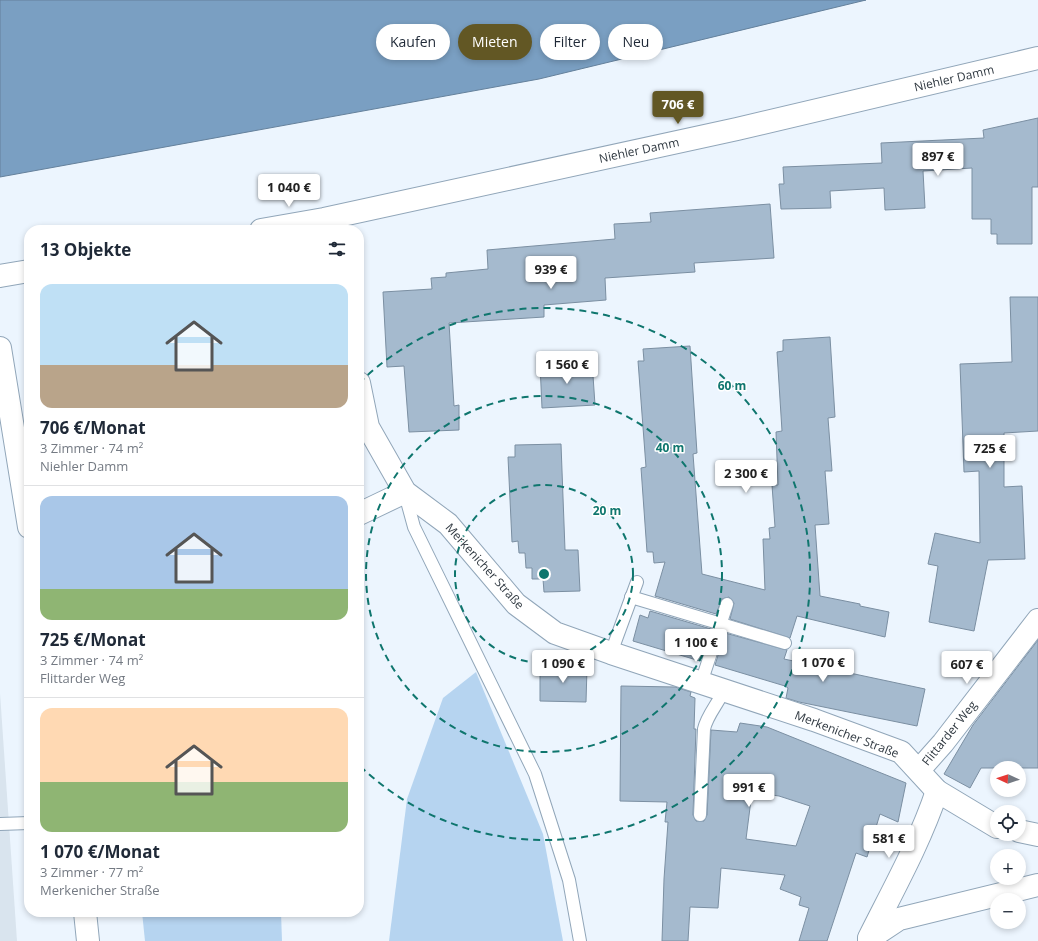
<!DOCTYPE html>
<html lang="de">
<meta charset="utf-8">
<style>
:root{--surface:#fff;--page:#f2f2f3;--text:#1f2937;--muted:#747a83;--line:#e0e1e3;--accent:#625724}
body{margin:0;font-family:"Open Sans",sans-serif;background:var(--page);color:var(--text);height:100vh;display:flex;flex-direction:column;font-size:15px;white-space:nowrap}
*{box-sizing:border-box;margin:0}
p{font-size:13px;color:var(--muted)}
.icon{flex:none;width:22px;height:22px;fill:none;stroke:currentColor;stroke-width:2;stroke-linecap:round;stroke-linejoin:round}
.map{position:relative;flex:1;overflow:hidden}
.sheet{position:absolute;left:24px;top:225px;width:340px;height:692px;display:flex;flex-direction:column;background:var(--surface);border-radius:16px;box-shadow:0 2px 6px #0003}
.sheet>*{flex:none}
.top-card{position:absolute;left:376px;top:24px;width:380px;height:36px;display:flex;gap:8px}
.needle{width:26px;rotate:273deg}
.tools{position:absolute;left:990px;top:761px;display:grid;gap:8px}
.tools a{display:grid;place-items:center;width:36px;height:36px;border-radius:50%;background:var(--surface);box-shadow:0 2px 6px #0003;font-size:20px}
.price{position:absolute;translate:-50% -34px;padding:0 9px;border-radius:4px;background:#fff;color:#222;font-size:13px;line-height:26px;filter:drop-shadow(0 1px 2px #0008)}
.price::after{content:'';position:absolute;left:50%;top:24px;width:12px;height:9px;margin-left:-6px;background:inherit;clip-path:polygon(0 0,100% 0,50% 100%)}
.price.current{background:var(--accent);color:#fff}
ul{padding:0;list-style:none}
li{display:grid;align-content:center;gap:8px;height:212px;padding:0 16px}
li+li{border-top:1px solid var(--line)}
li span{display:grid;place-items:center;height:124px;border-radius:12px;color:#555}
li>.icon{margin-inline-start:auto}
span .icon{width:72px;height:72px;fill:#fffc;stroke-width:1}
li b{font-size:17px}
h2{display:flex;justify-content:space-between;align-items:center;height:48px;padding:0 16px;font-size:17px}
.chip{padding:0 14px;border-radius:18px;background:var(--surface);box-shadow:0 2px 6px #0003;font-size:14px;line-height:36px}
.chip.current{background:var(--accent);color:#fff}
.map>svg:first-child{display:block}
.built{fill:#d9e4ee}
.green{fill:#b6d4f0}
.water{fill:#7a9fc2;stroke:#64809b}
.building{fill:#a5bace;stroke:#7b8fa2;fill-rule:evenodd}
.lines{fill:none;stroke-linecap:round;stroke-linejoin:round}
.service-casing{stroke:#91a6b9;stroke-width:14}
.minor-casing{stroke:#91a6b9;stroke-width:24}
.tertiary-casing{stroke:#91a6b9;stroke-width:24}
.service{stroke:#fff;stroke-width:12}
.minor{stroke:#fff;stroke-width:22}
.tertiary{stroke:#fff;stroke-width:22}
.ring{fill:none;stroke:#0f766e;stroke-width:2;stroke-dasharray:7 5}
.labels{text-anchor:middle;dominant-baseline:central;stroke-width:3;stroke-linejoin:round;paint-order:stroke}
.street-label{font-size:12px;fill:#2f3840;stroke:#fff}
.centre{fill:#0f766e;stroke:#fff;stroke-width:2}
.ring-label{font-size:12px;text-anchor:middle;font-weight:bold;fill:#0f766e;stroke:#fff;stroke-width:3;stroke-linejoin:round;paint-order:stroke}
</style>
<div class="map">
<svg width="1038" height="941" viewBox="0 0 1038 941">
<rect width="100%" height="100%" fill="#ecf5fe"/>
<polygon class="built" points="0,693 17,941 0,941"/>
<g class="green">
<polygon points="476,672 543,834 563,941 389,941 407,799 443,698"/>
<polygon points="142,912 281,912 282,941 145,941"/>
</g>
<polygon class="water" points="0,0 866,0 539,79 0,177"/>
<g class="building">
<polygon points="1038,118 1038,187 1032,187 1032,244 997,244 997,234 991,234 991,219 972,219 972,168 923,171 925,208 885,210 884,188 830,191 831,208 781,209 779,184 784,184 783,167 882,163 881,143 984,138 983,130"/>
<polygon points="770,204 774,258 694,263 695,272 605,278 606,300 544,305 544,317 449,323 454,406 459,405 459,430 409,432 404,366 387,367 383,292 432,289 431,278 446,277 446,273 488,269 487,250 615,239 614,224 651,222 650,213"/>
<polygon points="1010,297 1038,297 1038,431 1004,433 1004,487 1022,486 1025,559 988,560 974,631 929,622 938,566 928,564 935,533 980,543 979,471 964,472 960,364 1012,362"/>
<polygon points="830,337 835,417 828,418 832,471 825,471 829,524 815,525 820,596 860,604 860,606 889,612 885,637 797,616 790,638 730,619 734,603 729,597 722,599 716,614 655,596 665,562 654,563 653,552 647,552 641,468 646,467 638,361 644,361 643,349 690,346 697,453 693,454 702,574 765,590 763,539 770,539 769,528 775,527 772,485 778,485 776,432 782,431 777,352 783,351 783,340"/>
<polygon points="592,361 595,405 542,408 540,364"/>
<polygon points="561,444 565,550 578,550 580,591 544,592 543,579 532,579 532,568 526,568 525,553 519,553 518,541 512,542 508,457 515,457 515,445"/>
<polygon points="650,611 711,629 700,661 633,641 640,615 648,618"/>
<polygon points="725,633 787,650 784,659 925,689 917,726 799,702 786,698 788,688 785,686 715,665"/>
<polygon points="1038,640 1038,768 981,768 970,788 944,774 973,725"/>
<polygon points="540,667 587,668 586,702 540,701"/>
<path d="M621,686L675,687L691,692L690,696L695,698L694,729H696L693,815L696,821H704L707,815L711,730L737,732L740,723L767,727L906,783L898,822L880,814L867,857L856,853L827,941H799L809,908L799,905L801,897L780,889L785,875L721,868L718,908L690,907L688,941H662L664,879L668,822H665L667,802L620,801ZM752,792L779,796L810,806L796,846L746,839Z"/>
</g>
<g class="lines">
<defs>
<g id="service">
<polyline points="405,494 414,527 535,774 569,880 580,941"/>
<polyline points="631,597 785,643"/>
<polyline points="611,653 637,582"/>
<polyline points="701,683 727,604"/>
<path d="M700,815L704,729C707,715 718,704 724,690"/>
<polyline points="0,824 29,823"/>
</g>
<g id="minor">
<polyline points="359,383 368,427 405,492 448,524 516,604 555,633 611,653 814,720 901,752 937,791 997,827"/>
<polyline points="359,514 405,492"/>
<polyline points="919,770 943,743 1038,620"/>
<polyline points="1019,831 1038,835"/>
<path d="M869,938C893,890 920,842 937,791"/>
<polyline points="869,939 899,919 1038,885"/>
</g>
<g id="tertiary">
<polyline points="261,230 324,219 737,129 1038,58"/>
<polyline points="0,276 29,271"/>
<polyline points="0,348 29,527"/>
<polyline points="85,912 88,941"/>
</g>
</defs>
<use href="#service" class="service-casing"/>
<use href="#minor" class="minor-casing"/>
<use href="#tertiary" class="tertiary-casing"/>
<use href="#service" class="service"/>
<use href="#minor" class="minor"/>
<use href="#tertiary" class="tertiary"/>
</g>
<g class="ring">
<circle cx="544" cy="574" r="89"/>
<circle cx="544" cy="574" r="178"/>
<path d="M359 383A266 266 0 1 1 359 765"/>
</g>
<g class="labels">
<g class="street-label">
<text transform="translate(954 78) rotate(-13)">Niehler Damm</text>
<text transform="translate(639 150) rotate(-12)">Niehler Damm</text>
<text transform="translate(485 566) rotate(48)">Merkenicher Straße</text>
<text transform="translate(949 733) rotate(-51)">Flittarder Weg</text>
<text transform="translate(847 734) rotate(21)">Merkenicher Straße</text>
</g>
</g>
<circle cx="544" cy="574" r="6" class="centre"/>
<g class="ring-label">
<text x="732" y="390">60 m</text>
<text x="670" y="452">40 m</text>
<text x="607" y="515">20 m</text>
</g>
</svg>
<div class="tools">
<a><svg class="needle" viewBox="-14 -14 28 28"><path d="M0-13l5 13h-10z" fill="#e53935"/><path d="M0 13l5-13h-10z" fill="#747a83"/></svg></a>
<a><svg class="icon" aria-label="locate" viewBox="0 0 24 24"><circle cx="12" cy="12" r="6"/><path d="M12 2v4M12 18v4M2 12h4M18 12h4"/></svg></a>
<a>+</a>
<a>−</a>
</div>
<b class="price current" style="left:678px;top:125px">706 €</b>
<b class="price" style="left:938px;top:177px">897 €</b>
<b class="price" style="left:289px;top:208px">1 040 €</b>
<b class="price" style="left:551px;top:290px">939 €</b>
<b class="price" style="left:567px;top:385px">1 560 €</b>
<b class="price" style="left:990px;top:469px">725 €</b>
<b class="price" style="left:746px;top:494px">2 300 €</b>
<b class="price" style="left:696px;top:663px">1 100 €</b>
<b class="price" style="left:823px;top:683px">1 070 €</b>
<b class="price" style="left:563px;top:684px">1 090 €</b>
<b class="price" style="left:967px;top:685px">607 €</b>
<b class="price" style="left:749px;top:808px">991 €</b>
<b class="price" style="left:889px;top:859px">581 €</b>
<div class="top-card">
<a class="chip">Kaufen</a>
<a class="chip current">Mieten</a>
<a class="chip">Filter</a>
<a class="chip">Neu</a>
</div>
<section class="sheet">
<h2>13 Objekte<svg class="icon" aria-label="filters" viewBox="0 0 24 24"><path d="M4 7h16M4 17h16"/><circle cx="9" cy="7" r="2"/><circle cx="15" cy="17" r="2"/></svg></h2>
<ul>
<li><span style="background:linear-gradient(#bfe0f5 65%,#b9a48a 0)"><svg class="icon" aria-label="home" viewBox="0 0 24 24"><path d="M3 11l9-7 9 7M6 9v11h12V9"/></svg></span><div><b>706 €/Monat</b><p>3 Zimmer · 74 m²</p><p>Niehler Damm</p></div></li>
<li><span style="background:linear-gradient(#a9c7e8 75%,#8fb573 0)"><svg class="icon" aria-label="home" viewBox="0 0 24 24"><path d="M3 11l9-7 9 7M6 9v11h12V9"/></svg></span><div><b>725 €/Monat</b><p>3 Zimmer · 74 m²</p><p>Flittarder Weg</p></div></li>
<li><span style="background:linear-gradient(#ffd9b3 60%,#8fb573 0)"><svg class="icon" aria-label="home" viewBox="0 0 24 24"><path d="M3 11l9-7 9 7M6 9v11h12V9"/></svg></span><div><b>1 070 €/Monat</b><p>3 Zimmer · 77 m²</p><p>Merkenicher Straße</p></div></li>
</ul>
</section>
</div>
